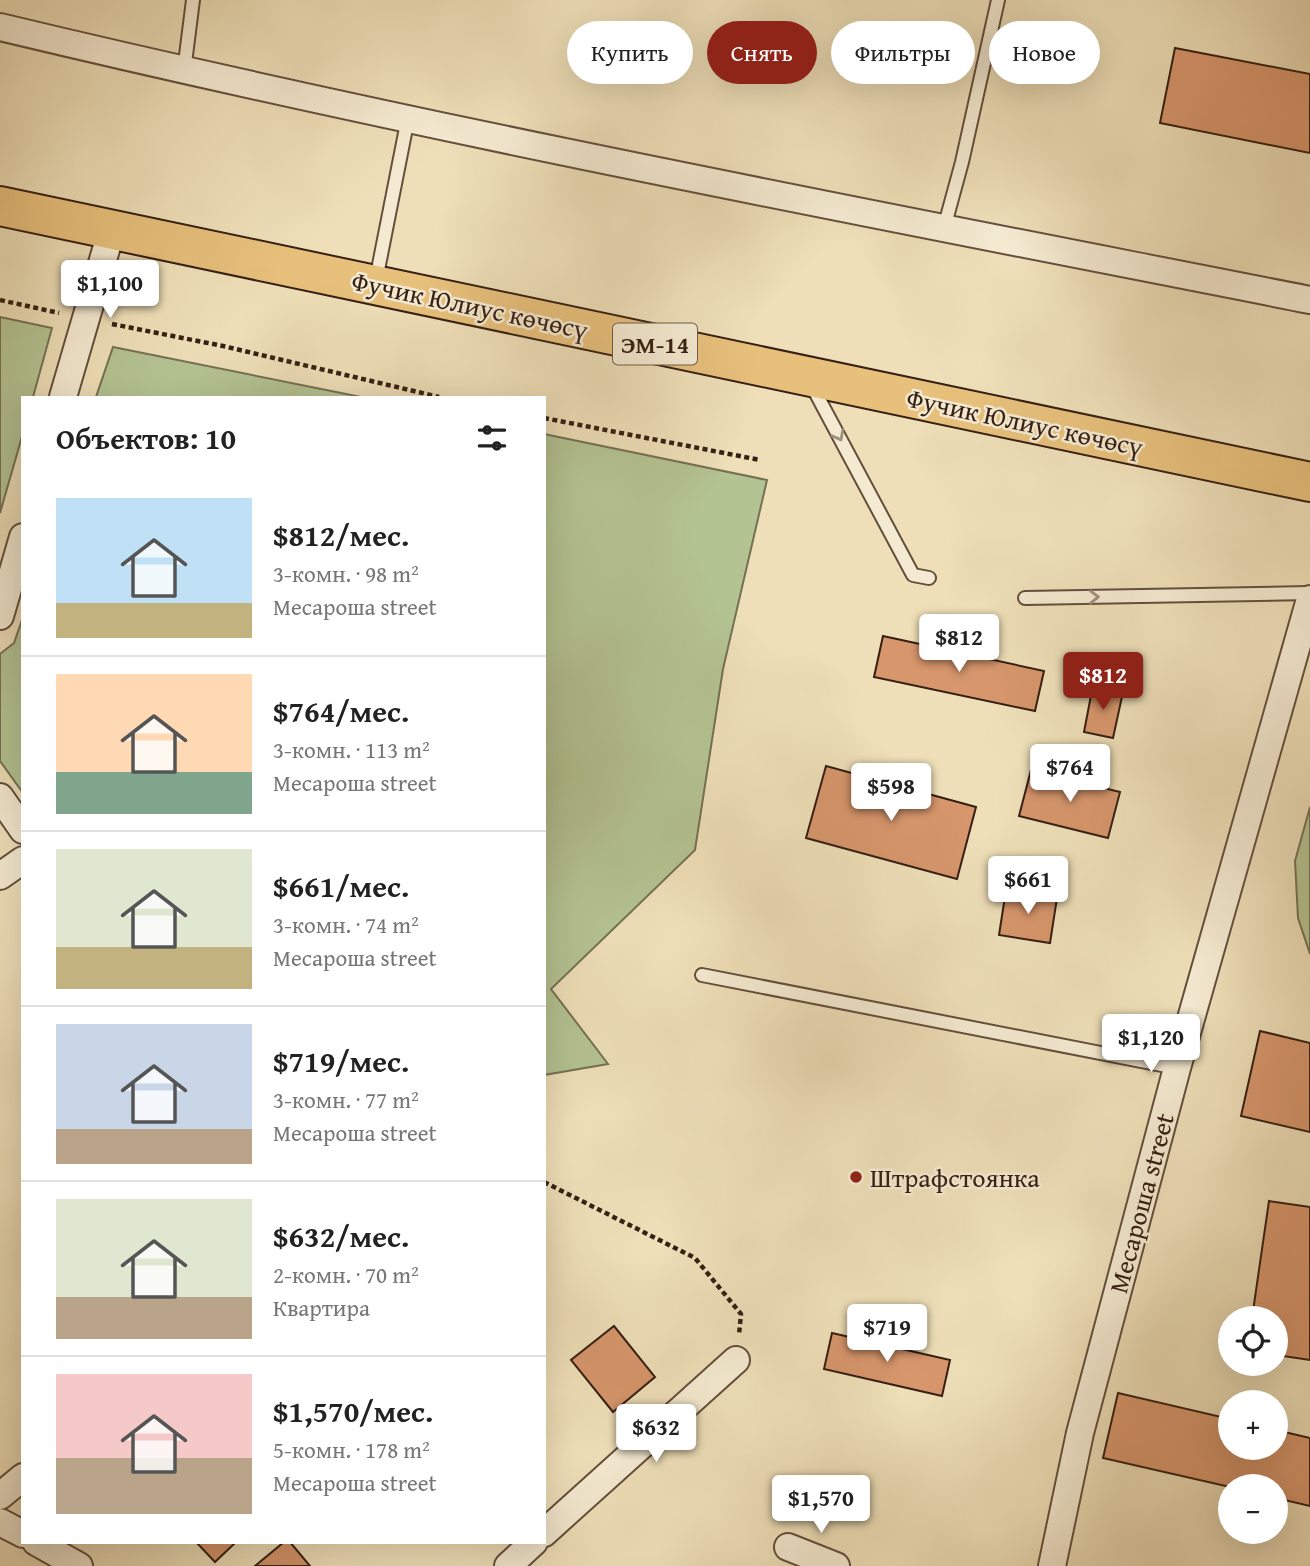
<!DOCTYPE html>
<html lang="ru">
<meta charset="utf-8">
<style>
:root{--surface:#fff;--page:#f2f2f2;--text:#222;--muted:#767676;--line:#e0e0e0;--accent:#8f2418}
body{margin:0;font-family:"Gentium Book Plus",serif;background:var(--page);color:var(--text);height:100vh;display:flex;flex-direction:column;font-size:26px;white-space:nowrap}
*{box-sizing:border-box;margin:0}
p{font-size:23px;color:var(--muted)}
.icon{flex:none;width:38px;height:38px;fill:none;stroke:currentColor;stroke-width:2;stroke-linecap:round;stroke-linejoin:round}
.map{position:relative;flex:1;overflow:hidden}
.panel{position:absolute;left:21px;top:396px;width:525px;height:1148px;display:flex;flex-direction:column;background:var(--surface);border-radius:0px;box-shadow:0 7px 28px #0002}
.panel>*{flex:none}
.hud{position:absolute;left:567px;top:21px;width:637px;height:63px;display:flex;gap:14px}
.fabs{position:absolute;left:1218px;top:1306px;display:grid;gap:14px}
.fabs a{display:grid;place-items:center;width:70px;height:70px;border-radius:50%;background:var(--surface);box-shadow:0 7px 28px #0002;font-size:35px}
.price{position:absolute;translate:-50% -60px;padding:0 16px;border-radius:7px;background:#fff;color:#222;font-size:23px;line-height:46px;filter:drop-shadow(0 2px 4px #0008)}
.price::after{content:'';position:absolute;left:50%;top:42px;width:21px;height:16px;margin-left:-10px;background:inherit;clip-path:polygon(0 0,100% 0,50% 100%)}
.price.selected{background:var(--accent);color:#fff}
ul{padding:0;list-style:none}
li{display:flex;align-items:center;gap:21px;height:175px;padding:0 35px}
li+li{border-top:2px solid var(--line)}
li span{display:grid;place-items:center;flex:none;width:196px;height:140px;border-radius:0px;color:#555}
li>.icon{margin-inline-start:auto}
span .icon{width:84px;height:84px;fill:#fffc;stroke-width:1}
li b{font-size:30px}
h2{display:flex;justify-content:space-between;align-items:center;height:84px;padding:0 35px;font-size:30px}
.chip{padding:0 24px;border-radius:32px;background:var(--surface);box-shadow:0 7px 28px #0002;font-size:24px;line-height:63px}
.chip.selected{background:var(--accent);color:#fff}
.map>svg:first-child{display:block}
.green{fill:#b4c392;stroke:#757153;stroke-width:2}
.building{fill:#d7966c;stroke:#361f14;stroke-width:2}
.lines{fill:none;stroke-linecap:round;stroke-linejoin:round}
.lane-casing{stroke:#644f3d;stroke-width:16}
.street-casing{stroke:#644f3d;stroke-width:30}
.primary-casing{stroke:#361f14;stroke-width:42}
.path{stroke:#361f14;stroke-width:4.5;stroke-dasharray:5 3.5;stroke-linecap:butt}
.lane{stroke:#f4ead1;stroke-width:12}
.street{stroke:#f4ead1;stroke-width:26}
.primary{stroke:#e7c07c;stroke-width:38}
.oneway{stroke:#9e8f7c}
.poi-dot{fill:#8f2418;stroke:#f4ead1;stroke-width:2.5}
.labels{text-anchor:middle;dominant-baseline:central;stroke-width:5;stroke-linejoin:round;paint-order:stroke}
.shield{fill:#f4ead1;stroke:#6f5c4d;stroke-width:2}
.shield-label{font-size:24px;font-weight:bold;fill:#361f14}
.street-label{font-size:26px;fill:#361f14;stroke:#f4ead1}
.poi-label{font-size:26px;fill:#361f14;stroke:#f4ead1;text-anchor:start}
</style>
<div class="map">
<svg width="1310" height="1566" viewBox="0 0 1310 1566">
<rect width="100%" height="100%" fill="#eedfb8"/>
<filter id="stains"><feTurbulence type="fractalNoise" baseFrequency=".00286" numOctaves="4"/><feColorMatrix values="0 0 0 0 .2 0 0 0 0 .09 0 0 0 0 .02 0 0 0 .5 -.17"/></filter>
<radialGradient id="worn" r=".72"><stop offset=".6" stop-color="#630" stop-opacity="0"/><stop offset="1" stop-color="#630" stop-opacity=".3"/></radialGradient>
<g class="green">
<polygon points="0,317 52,328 33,397 23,397 23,433 0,513"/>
<polygon points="113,347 361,397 96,397"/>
<polygon points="544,434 767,480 723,669 695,850 551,989 608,1064 544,1075"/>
<polygon points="23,617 23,793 0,761 0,654 14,643"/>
<polygon points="1310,807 1310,954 1298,918 1295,861"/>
</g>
<g class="building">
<polygon points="1175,48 1310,74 1310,153 1160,123"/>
<polygon points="883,636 1044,671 1035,711 874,677"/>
<polygon points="1093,685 1123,692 1113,738 1084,732"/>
<polygon points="826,766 976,807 957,879 806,838"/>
<polygon points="1031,770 1120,792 1108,838 1019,816"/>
<polygon points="1006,890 1057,898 1050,943 999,935"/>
<polygon points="1260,1031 1310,1043 1310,1132 1241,1116"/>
<polygon points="1269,1201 1310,1207 1310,1360 1276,1355 1276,1318 1252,1318"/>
<polygon points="614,1326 655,1377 613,1412 571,1360"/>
<polygon points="832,1333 950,1360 942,1396 824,1369"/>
<polygon points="1118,1393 1230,1419 1230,1447 1276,1447 1276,1430 1310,1438 1310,1506 1276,1498 1276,1486 1230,1487 1103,1458"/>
<polygon points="196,1542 236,1542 215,1562"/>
<polygon points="284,1542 290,1542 310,1566 255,1566"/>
</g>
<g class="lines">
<defs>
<g id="lane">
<polyline points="184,71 193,0"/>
<polyline points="944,228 962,162 998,0"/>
<polyline points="376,280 408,118"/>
<polyline points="812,386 913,575 929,578"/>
<polyline points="1025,598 1310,593"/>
<polyline points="702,975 1177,1068"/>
</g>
<g id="street">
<path d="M0,27C434,131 873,214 1310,300"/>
<polyline points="63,397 112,229"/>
<polyline points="0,616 23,537"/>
<polyline points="0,797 23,830"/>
<polyline points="0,876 23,860"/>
<polyline points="0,1496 23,1477"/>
<polyline points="0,1522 23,1534"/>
<polyline points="544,1533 736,1360"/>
<polyline points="36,1542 79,1566"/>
<polyline points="788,1547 836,1566"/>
<polyline points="508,1566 534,1542"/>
<polyline points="1052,1566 1080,1433 1177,1068 1310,599"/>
</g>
<polyline id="primary" points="0,206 1310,482"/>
</defs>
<use href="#lane" class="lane-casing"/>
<use href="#street" class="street-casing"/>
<use href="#primary" class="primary-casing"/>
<g class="path">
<polyline points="0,300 59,313"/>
<polyline points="112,324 223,346 439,397"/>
<polyline points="544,418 760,460"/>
<polyline points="544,1182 695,1258 741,1314 739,1335"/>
</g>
<use href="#lane" class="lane"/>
<use href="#street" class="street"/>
<use href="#primary" class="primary"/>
</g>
<defs><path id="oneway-chevron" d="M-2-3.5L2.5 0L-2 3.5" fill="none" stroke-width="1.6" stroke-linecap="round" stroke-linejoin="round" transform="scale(1.75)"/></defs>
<g class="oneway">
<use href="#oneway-chevron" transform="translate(839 436) rotate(62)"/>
<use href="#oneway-chevron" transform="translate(1094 597) rotate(-1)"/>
</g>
<circle class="poi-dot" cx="856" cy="1177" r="7"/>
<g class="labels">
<rect class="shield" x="613" y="323.5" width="84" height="41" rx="5"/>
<g class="shield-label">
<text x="655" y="344">ЭМ-14</text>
</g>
<g class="street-label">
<text transform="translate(470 305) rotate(12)">Фучик Юлиус көчөсү</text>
<text transform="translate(1025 422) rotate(12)">Фучик Юлиус көчөсү</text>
<text transform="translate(1141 1203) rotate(-75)">Месароша street</text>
</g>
<g class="poi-label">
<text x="870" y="1177">Штрафстоянка</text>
</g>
</g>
<rect width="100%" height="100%" filter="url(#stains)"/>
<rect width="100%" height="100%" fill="url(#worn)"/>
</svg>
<div class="fabs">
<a><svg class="icon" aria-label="locate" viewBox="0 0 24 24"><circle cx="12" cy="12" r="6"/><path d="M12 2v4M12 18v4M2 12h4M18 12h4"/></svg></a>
<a>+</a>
<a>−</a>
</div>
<b class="price" style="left:110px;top:320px">$1,100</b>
<b class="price" style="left:959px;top:674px">$812</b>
<b class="price selected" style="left:1103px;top:712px">$812</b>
<b class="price" style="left:1070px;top:804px">$764</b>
<b class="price" style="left:891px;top:823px">$598</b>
<b class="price" style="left:1028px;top:916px">$661</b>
<b class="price" style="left:1151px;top:1074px">$1,120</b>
<b class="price" style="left:887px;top:1364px">$719</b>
<b class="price" style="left:656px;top:1464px">$632</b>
<b class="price" style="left:821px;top:1535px">$1,570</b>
<div class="hud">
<a class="chip">Купить</a>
<a class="chip selected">Снять</a>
<a class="chip">Фильтры</a>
<a class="chip">Новое</a>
</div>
<section class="panel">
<h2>Объектов: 10<svg class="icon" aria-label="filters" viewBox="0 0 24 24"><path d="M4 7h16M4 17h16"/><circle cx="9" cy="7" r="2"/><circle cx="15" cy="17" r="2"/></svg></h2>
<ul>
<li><span style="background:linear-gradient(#bfe0f5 75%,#c2b280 0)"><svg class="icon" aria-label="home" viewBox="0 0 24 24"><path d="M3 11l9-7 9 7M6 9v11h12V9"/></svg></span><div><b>$812/мес.</b><p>3-комн. · 98 m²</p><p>Месароша street</p></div></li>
<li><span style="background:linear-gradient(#ffd9b3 70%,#7fa58c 0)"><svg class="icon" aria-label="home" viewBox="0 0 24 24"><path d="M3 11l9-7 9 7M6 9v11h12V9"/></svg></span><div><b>$764/мес.</b><p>3-комн. · 113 m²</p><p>Месароша street</p></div></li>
<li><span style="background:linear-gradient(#dfe7d0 70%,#c2b280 0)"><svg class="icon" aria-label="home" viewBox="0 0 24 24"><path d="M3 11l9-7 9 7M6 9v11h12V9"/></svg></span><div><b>$661/мес.</b><p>3-комн. · 74 m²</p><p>Месароша street</p></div></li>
<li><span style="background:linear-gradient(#c9d6e8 75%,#b9a48a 0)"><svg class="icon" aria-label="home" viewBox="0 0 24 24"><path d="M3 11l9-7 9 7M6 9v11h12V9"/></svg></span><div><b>$719/мес.</b><p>3-комн. · 77 m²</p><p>Месароша street</p></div></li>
<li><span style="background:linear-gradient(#dfe7d0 70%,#b9a48a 0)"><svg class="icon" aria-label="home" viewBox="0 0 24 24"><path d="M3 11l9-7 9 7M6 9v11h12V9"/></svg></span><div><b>$632/мес.</b><p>2-комн. · 70 m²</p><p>Квартира</p></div></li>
<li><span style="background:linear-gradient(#f6c9c9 60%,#b9a48a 0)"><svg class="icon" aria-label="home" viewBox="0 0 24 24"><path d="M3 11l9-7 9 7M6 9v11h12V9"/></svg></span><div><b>$1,570/мес.</b><p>5-комн. · 178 m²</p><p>Месароша street</p></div></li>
</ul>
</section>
</div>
